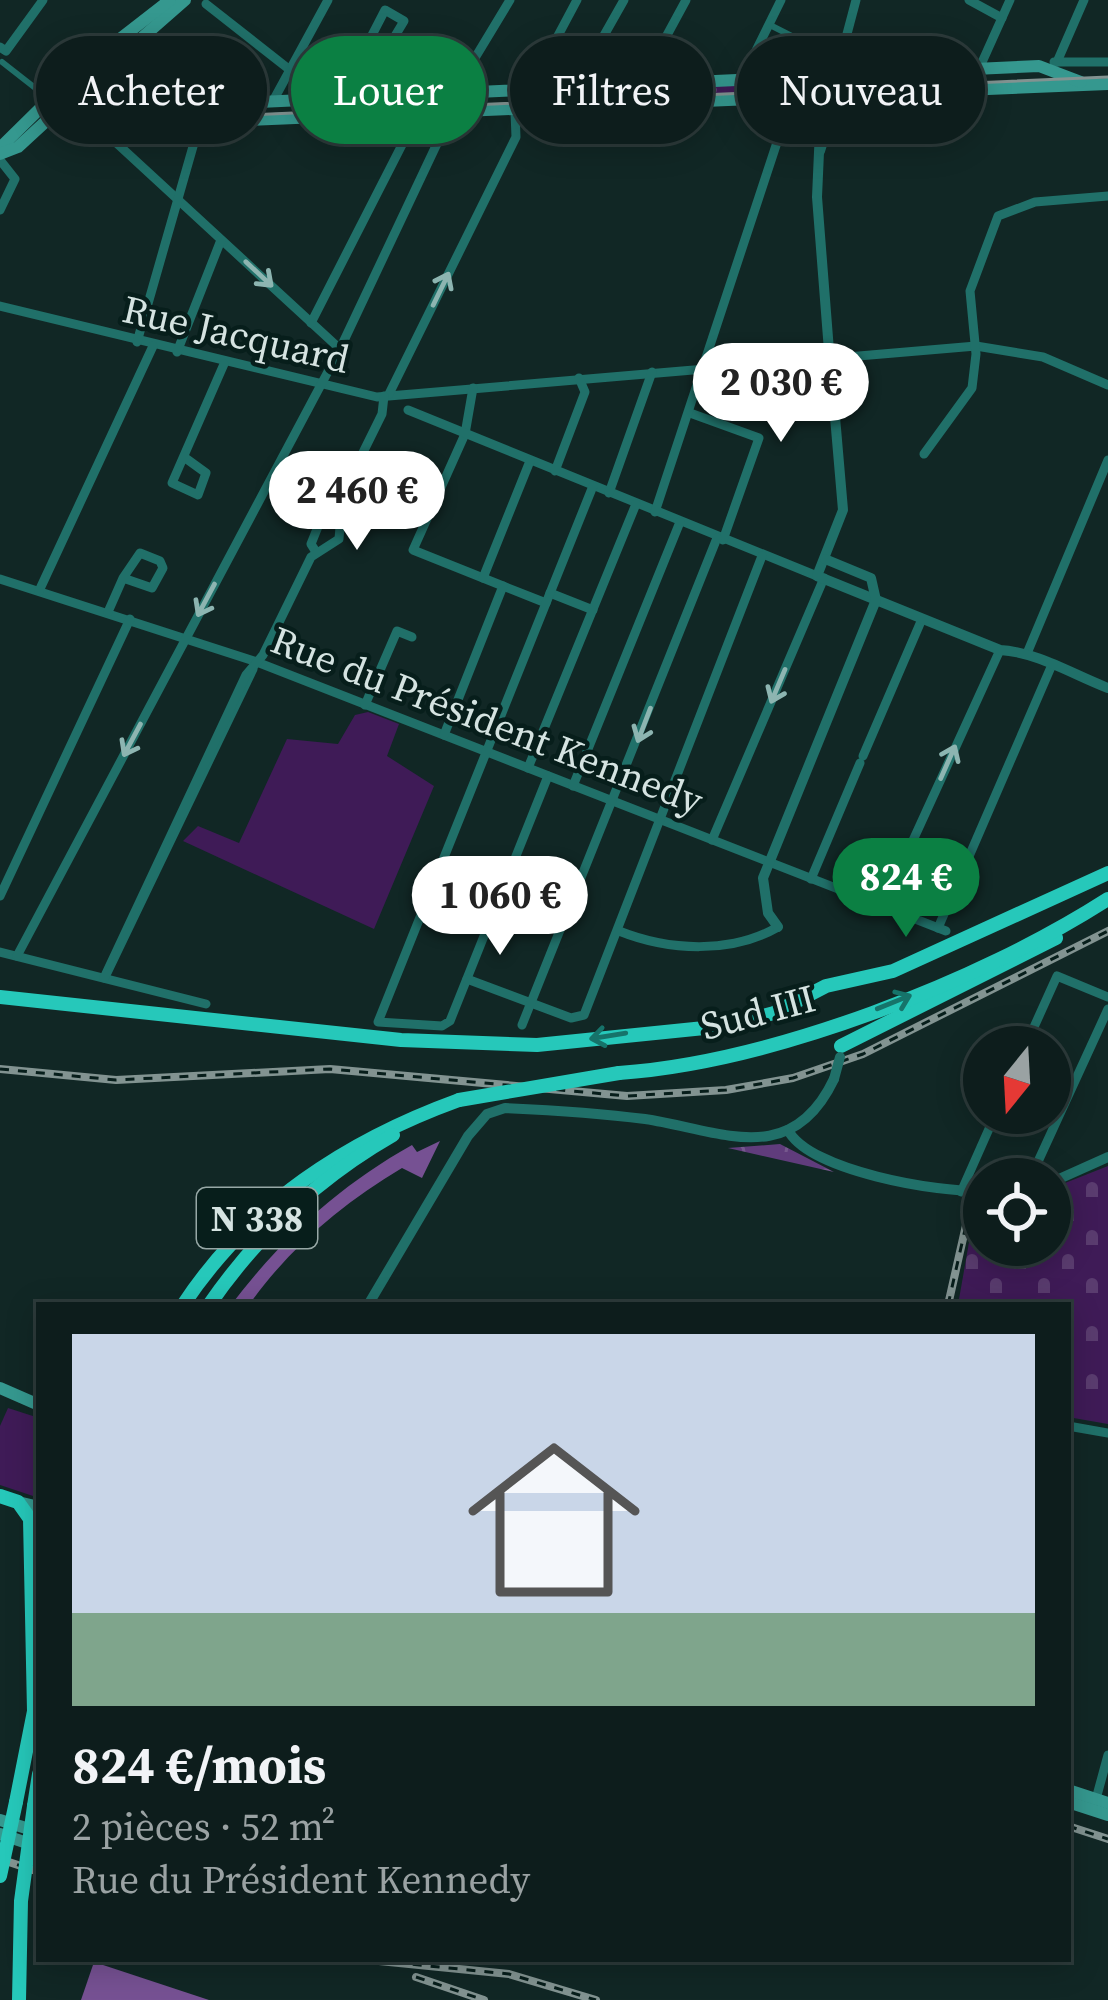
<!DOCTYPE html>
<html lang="fr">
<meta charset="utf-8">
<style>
:root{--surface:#0d1d1c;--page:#1b2a29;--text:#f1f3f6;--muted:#9aa2a3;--line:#2d3b3b;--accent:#0b8043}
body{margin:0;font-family:"Source Serif 4",serif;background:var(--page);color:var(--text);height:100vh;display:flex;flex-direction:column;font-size:45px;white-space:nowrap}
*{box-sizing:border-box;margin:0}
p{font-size:39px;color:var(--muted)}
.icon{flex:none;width:66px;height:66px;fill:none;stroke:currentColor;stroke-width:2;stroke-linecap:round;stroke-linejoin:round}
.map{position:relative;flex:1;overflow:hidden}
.sheet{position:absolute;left:36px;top:1302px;width:1035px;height:660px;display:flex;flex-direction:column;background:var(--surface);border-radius:0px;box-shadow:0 6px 30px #0003,0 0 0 3px var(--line)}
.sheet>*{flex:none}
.top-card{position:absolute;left:36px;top:36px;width:1038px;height:108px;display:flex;gap:24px}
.needle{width:78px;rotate:198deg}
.fabs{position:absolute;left:963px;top:1026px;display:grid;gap:24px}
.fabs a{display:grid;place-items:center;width:108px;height:108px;border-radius:50%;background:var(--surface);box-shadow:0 6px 30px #0003,0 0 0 3px var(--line);font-size:60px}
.price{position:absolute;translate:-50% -102px;padding:0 27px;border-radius:42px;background:#fff;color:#222;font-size:39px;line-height:78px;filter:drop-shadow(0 3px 6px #0008)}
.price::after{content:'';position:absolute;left:50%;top:72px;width:36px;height:27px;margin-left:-18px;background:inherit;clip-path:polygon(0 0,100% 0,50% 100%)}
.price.selected{background:var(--accent);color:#fff}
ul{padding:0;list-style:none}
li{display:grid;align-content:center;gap:24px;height:636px;padding:0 36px}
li+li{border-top:3px solid var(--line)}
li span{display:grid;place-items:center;height:372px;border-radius:0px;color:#555}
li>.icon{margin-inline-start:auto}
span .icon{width:216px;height:216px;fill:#fffc;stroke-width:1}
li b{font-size:51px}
.chip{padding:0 42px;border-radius:54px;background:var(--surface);box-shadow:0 6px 30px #0003,0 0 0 3px var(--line);font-size:42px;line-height:108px}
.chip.selected{background:var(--accent);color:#fff}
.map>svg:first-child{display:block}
.grass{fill:url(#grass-dots)}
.forest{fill:url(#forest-crowns)}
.cemetery{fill:url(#cemetery-stones)}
.green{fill:#3f1b57}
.water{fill:#765193}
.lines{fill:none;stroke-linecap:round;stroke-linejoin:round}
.pedestrian{stroke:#207069;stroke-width:6}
.minor{stroke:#207069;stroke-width:9}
.tertiary{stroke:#207069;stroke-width:10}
.secondary{stroke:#35988f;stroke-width:12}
.trunk{stroke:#26c8ba;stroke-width:14}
.tram{stroke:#829391;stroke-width:3}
.rail-casing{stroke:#829391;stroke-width:8}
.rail{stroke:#071e1b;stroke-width:3;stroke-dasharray:9;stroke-linecap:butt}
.tertiary-bridge{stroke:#207069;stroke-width:10}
.trunk-bridge{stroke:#26c8ba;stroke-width:14}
.oneway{stroke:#8db5b1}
.oneway2{stroke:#16736a}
.labels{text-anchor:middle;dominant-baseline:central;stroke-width:9;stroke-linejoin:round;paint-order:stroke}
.shield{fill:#071e1b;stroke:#97a8a6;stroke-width:3}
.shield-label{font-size:36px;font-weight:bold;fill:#d5e3e1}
.street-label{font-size:39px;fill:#d5e3e1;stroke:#071e1b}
</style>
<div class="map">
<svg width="1108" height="2000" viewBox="0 0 1108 2000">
<defs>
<pattern id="grass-dots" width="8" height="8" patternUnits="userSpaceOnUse" patternTransform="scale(3)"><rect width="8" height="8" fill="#3f1b57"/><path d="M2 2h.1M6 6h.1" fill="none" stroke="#5a3c6f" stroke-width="1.8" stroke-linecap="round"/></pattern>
<pattern id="forest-crowns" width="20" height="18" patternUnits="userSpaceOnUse" patternTransform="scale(3)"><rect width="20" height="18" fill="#603c7c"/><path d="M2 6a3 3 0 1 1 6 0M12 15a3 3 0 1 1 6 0" fill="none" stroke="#76588e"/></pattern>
<pattern id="cemetery-stones" width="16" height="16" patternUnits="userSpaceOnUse" patternTransform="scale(3)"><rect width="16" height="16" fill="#3f1b57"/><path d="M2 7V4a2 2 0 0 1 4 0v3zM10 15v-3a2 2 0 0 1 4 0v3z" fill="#5a3c6f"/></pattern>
</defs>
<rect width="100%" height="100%" fill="#112725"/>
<g class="grass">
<polygon points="792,79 793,97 673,102 673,85"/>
<polygon points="668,85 668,103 553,108 552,90"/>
</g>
<polygon class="forest" points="780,1144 834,1172 728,1148"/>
<polygon class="cemetery" points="1108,1166 1108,1424 1068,1417 1068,1305 958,1305 977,1197 984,1197 984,1245 1050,1245 1050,1189"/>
<g class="green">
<polygon points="368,712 399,724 387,756 434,786 374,929 183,841 198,826 239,843 287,739 338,744 355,715"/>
<polygon points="8,1408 39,1418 39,1498 0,1485 0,1426"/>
</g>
<g class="water">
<path d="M440,1141L422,1178L402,1168C342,1204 289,1248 249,1305H231C282,1238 339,1186 412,1145L417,1152Z"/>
<polygon points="94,1962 209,2000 81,2000"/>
</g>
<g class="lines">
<g class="pedestrian">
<polyline points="768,24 839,60"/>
<polyline points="2,62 48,98"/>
</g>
<g class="minor">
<polyline points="969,0 1002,18"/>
<polyline points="206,4 290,70"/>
<polyline points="0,47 6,51 43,0"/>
<polyline points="1054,62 1108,62"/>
<polyline points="1057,62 1084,0"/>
<polyline points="979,69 1010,0"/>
<polyline points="742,79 781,0"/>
<polyline points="641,83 686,0"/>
<polyline points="583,86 585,69 624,0"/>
<polyline points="455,91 510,0"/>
<polyline points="340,97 385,10 404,21 383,56 363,51"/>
<polyline points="830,98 856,0"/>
<polyline points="273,101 328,0"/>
<polyline points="539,110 537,75 577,0"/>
<polyline points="118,116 111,138 340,349"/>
<polyline points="0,160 15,179 0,210"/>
<polyline points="0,306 377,397 976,346 1043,357 1108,385"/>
<polyline points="311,323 407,135 408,116"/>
<polyline points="137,342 200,122"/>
<polyline points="177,352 221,240"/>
<polyline points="473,388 465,434 413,550 483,578"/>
<polyline points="389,394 516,137 515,112"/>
<polyline points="408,410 817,576"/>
<polyline points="690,413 759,438 723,540"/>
<polyline points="924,454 972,388 976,354 970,291 998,216 1035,202 1108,196"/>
<polyline points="184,457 206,473 198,495 172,483 224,364"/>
<polyline points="555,471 585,392 579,378"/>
<polyline points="609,493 652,372"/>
<polyline points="655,512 791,100"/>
<polyline points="316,552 311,544 325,509 341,504"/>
<polyline points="0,579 254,661 946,931"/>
<polyline points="503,586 546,603"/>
<polyline points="39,591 153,346"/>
<polyline points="550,593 593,610"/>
<polyline points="108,612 123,578 152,588 163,568 160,561 140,553 123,578"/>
<polyline points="1028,651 1108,460"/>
<polyline points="365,705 397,631 412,637"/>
<polyline points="444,735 503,586 483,578 530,461"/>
<polyline points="863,756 922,619"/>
<polyline points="528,768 636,504"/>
<polyline points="548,776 450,1021 442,1026 378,1022 593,486"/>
<polyline points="573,786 680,522"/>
<polyline points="712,840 824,578"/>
<polyline points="811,879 860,763"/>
<polyline points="0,896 130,619"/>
<polyline points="883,906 1000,650"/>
<polyline points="938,928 1051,667"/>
<path d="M619,931C669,951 731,954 778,927"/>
<polyline points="0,952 206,1004"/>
<polyline points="17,956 340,349 451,114"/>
<polyline points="105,977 253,669"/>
<polyline points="104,978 246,675 263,655 311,557 339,539 343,493 382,414 384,396"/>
<polyline points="467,979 571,1018 584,1015 762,556"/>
<polyline points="522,1025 717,538"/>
<polyline points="1025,1047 1057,976 1108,997"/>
<polyline points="1030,1179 1108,1009"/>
<polyline points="961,1192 996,1113"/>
<polyline points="1068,1426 1108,1433"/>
<polyline points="1096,1799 1108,1755"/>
</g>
<g class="tertiary">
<polyline points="830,98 821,107 817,197 832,389"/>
<polyline points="820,151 834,106 830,98"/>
<path d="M832,382L843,510L817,576L1000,650C1037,652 1072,674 1108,688"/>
<polyline points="778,927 768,913 763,878 876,600 871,578 825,559"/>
<path d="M788,1130C809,1171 939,1193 984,1191"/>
<polyline points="1050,1183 1108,1157"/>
<path d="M368,1305L468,1136L487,1114L505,1108C551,1110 599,1113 645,1119C719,1130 791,1170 834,1079"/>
</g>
<g class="secondary">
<polyline points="86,75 97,94 131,125 1108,84"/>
<polyline points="93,79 130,108 1039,66 1081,82"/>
<polyline points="0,148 71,78 104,71 185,0"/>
<polyline points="0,154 18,147 81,89 89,63 170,0"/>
<polyline points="0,1388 39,1405"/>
<polyline points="18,1502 39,1507"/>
<polyline points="1068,1790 1108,1803"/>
<polyline points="1068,1802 1108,1815"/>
<polyline points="0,1820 39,1832"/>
<polyline points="0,1834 39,1847"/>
</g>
<g class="trunk">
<polyline points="0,997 401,1040 537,1045 724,1026 774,1013 826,986 893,971 1108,873"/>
<polyline points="841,1046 1056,938"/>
<path d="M619,1073C772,1062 979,982 1108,899"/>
<path d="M183,1305C250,1204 346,1141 459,1100"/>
<path d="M209,1305C258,1234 318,1178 393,1135"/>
<polyline points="0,1496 18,1502 30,1519 34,1711 16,1802"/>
<polyline points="34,1806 39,1774"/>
</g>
<polyline class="tram" points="155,119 1108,77"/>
<defs>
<g id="rail">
<polyline points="0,1069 116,1080 330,1069 627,1096 726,1090 793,1078 863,1054 1108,931"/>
<polyline points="948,1305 969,1212"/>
<polyline points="1068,1826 1108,1839"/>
<polyline points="0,1859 39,1872"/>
<polyline points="359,1959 509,1974 596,2000"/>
<polyline points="416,1977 484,2000"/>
</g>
</defs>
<use href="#rail" class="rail-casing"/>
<use href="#rail" class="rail"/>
<polyline class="tertiary-bridge" points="834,1079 840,1057"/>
<g class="trunk-bridge">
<polyline points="459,1100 619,1073"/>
<polyline points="0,1876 16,1802"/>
<polyline points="19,2000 21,1901 34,1806"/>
</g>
</g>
<defs><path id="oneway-shaft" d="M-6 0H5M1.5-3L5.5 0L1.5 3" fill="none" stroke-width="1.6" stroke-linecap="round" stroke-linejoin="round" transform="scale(3)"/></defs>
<g class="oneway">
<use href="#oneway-shaft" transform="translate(259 274) rotate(43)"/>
<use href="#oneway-shaft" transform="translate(441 289) rotate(-64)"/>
<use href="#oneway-shaft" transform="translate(206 600) rotate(118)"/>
<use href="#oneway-shaft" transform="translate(778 686) rotate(113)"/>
<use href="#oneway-shaft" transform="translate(644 725) rotate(111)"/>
<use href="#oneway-shaft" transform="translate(132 740) rotate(118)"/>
<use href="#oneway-shaft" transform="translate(948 762) rotate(-66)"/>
</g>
<g class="oneway2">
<use href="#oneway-shaft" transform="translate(894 1002) rotate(-22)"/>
<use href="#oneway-shaft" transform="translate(608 1036) rotate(171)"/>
</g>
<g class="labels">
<rect class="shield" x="197" y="1188" width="120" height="60" rx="9"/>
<g class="shield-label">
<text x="257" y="1218">N 338</text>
</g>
<g class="street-label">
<text transform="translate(236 334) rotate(13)">Rue Jacquard</text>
<text transform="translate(487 720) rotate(21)">Rue du Président Kennedy</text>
<text transform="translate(758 1012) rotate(-15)">Sud III</text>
</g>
</g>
</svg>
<div class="fabs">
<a><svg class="needle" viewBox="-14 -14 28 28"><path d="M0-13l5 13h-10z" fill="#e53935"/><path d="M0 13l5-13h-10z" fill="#9aa2a3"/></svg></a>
<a><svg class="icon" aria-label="locate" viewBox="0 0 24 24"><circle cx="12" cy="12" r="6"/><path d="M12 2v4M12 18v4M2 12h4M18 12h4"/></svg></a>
</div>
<b class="price" style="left:781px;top:445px">2 030 €</b>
<b class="price" style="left:357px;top:553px">2 460 €</b>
<b class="price selected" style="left:906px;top:940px">824 €</b>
<b class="price" style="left:500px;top:958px">1 060 €</b>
<div class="top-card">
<a class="chip">Acheter</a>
<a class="chip selected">Louer</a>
<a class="chip">Filtres</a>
<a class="chip">Nouveau</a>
</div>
<section class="sheet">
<ul>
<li><span style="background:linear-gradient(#c9d6e8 75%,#7fa58c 0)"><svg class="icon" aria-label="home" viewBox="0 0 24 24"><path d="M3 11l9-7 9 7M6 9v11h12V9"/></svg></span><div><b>824 €/mois</b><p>2 pièces · 52 m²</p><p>Rue du Président Kennedy</p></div></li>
</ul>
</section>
</div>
